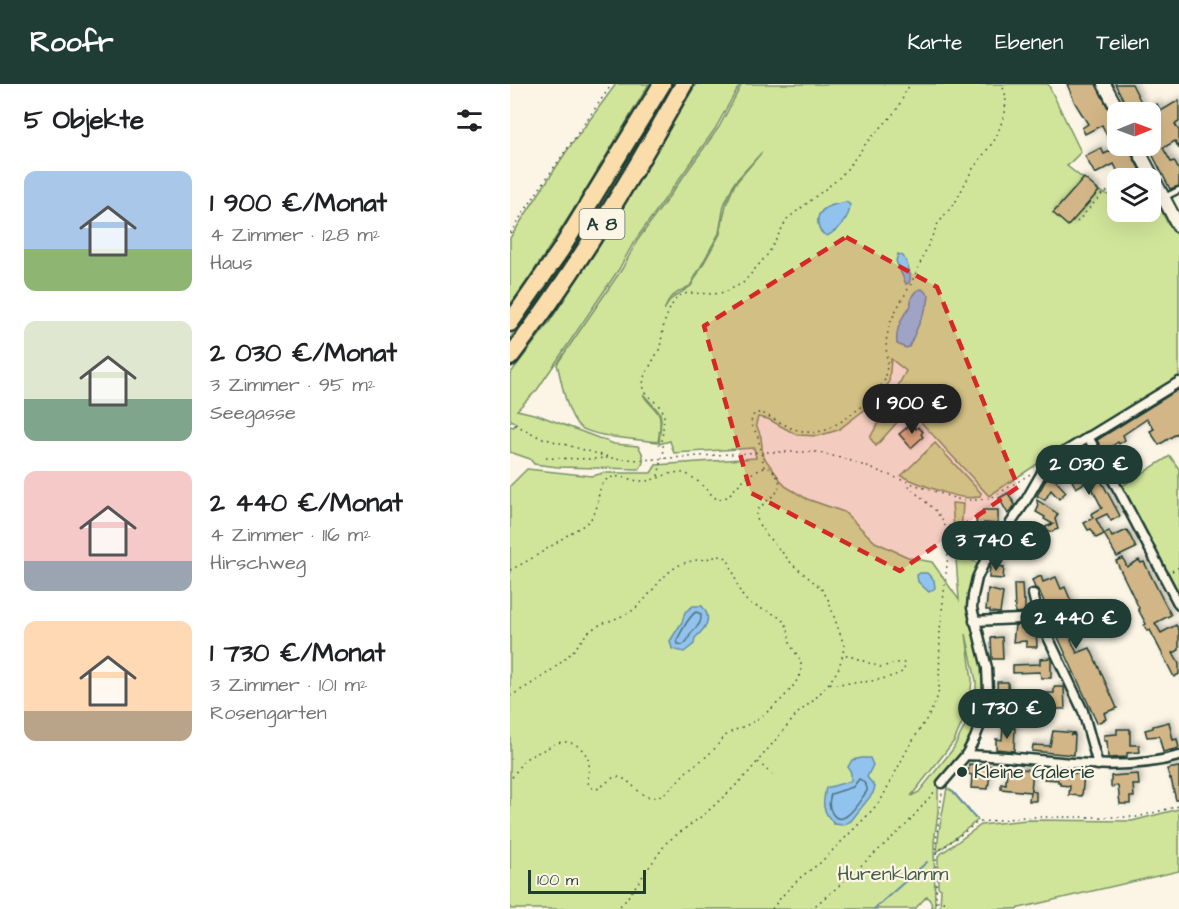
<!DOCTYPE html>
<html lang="de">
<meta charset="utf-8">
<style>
:root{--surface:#fff;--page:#f2f2f2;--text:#202124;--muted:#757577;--accent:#1f3d34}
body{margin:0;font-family:"Architects Daughter",sans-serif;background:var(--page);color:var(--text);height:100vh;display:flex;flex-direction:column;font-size:22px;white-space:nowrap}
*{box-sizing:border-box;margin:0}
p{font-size:20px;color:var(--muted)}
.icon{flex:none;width:33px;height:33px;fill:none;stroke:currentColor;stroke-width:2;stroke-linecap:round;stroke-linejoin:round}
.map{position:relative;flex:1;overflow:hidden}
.panel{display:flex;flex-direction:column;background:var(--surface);width:510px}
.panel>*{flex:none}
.needle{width:39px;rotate:89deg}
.tools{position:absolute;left:597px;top:18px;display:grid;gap:12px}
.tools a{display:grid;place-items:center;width:54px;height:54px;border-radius:12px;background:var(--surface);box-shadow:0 6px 24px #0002;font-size:30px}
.scale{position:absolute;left:18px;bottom:15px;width:118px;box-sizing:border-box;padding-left:6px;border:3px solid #1f3d34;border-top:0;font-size:16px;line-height:21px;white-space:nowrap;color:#1f3d34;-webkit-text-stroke:4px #fcf5e5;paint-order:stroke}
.price{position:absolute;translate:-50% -51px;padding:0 14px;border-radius:21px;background:var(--accent);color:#fff;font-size:20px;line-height:39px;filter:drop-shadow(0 2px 3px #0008)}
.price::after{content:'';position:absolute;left:50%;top:36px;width:18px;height:14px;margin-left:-9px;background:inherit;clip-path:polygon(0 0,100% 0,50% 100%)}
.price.on{background:#222;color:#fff}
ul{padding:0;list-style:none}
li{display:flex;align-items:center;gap:18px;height:150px;padding:0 24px}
li span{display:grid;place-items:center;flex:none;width:168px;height:120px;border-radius:12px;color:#555}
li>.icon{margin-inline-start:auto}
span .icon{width:72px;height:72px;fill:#fffc;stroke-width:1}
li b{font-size:26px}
h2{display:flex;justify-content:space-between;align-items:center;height:72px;padding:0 24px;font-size:26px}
header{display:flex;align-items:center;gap:36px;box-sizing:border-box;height:84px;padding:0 30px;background:var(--accent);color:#fff}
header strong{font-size:28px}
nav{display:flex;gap:33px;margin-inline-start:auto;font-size:21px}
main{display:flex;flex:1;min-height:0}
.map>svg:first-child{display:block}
.green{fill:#d1e59a;stroke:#789167;stroke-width:1.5;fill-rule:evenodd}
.water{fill:#92c3ee;stroke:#648da4;stroke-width:1.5}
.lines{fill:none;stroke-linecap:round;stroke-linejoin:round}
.shore{stroke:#4d737e;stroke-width:1.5}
.stream{stroke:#648da4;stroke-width:2}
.building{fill:#d3b687;stroke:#1f3d34;stroke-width:1.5;filter:url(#shadow)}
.lane-casing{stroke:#1f3d34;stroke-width:9}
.street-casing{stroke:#1f3d34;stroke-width:13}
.secondary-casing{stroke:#1f3d34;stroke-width:16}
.highway-casing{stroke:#1f3d34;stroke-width:21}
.path{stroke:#1f3d34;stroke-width:1.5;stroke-dasharray:1.5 4.5;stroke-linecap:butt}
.lane{stroke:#fcf5e5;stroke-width:4.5}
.street{stroke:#fcf5e5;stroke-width:8}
.secondary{stroke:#fcf5e5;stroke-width:12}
.highway{stroke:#fbddab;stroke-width:16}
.marked{fill:#d62828;fill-opacity:0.2;stroke:#d62828;stroke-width:4.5;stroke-dasharray:12 8;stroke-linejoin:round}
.poi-dot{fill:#1f3d34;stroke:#fcf5e5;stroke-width:2}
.labels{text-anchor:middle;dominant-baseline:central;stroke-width:4.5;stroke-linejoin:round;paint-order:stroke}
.shield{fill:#fcf5e5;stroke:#617469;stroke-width:1.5}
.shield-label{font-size:18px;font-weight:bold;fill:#1f3d34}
.poi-label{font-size:20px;fill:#1f3d34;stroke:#fcf5e5;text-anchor:start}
.park-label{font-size:20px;fill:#435f48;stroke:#fcf5e5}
</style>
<header>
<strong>Roofr</strong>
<nav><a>Karte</a><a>Ebenen</a><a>Teilen</a></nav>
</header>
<main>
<section class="panel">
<h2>5 Objekte<svg class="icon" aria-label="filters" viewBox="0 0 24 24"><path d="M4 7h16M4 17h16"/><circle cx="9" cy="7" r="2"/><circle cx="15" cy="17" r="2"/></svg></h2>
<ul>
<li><span style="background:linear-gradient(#a9c7e8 65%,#8fb573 0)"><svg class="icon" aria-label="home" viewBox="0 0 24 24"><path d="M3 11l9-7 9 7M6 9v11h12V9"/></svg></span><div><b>1 900 €/Monat</b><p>4 Zimmer · 128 m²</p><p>Haus</p></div></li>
<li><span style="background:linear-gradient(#dfe7d0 65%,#7fa58c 0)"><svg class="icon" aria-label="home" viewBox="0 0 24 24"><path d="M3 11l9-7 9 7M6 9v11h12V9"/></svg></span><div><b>2 030 €/Monat</b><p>3 Zimmer · 95 m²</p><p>Seegasse</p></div></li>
<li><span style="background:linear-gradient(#f6c9c9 75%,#9aa5b1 0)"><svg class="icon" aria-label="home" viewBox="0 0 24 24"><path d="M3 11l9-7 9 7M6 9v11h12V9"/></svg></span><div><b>2 440 €/Monat</b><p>4 Zimmer · 116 m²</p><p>Hirschweg</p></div></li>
<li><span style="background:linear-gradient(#ffd9b3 75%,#b9a48a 0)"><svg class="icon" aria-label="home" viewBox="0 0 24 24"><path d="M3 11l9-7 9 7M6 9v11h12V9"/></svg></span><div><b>1 730 €/Monat</b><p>3 Zimmer · 101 m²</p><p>Rosengarten</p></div></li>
</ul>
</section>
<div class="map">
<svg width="669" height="825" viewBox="0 0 669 825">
<defs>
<filter id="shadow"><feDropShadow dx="2.5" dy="-2.5" stdDeviation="3" flood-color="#0004"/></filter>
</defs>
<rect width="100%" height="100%" fill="#fcf5e5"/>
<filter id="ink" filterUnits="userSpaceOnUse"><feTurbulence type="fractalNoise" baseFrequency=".0167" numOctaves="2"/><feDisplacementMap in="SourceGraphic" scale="12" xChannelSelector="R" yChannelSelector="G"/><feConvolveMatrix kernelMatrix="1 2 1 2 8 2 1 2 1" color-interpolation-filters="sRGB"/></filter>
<g filter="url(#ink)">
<g class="green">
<path d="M106,0H139C94,75 51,150 0,221V154L56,68Z"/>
<path d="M160,0H163C112,88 60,175 0,257V254C60,173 110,87 160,0Z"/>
<path d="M186,0H230L205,45L124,158L109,185L27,306L7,326L28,331L104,360L128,362C133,369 136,378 129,385L48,383L24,380L20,375L0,368V342L4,343L6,339L0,335V290L38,240L90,161Z"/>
<path d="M232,0H538L571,68L557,82L589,107L598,111L607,106L608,128H640L641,105L658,140L662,139L669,153V293L544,369L479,412L399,325L366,362L360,354L396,287L381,275L379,299L357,324L328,346L308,352L287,351L258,335L248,333L246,340L251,353L253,372L275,402L297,415L334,428L365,458L400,474L422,478L449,516L442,419L453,420L451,450L454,473L470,480L459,525L474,583L476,600L469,636L453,671L428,698V728L424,758L425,825H422L421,818L417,812L405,825H0V402L17,385L82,392L94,389H141L146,381L246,374L244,364L164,369L160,357L149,360L151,336L150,329L133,310C136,318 145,323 149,331C152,338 149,350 148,358C132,356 80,353 69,342C56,329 52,298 47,280L112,185L127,157L209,43ZM252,68L225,100L216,121L210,150L181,202L160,216L154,226L160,214L170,207L180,202L209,149L214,121L224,99ZM456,550L466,597V613L458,636L443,665L409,708L401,712L444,657L459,623L462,596Z"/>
<path d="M425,359L471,409L470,412C455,420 408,399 391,392Z"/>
<polygon points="660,372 669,385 669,514 610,403"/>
<polygon points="437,704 442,707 468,736 427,768 429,747"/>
<polygon points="669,725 669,787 505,825 430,825 431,805 428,803 428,772 471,741 516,736 622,737"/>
</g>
<g class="water">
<path d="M337,118L340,121C340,134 328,146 317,152C311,149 309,147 308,140C305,124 323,120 337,118Z"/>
<path d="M388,170L393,172C397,179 403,191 399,199L396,200L386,177Z"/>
<path d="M412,205L419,211L418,219L399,263L396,264L387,260C385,247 392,231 401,222C400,213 404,206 412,205Z"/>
<polygon points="410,489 417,489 424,496 425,504 419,508 408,498 407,491"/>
<path d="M183,522H192C203,534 196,544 185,554L184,560L174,568L162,565L160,557L172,538L175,528Z"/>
<path d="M352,674H360L363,681L357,693L365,703L363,709L341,737L333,741L324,740C312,726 312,721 316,704L341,697V689L338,683L342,676Z"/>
</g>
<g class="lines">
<g class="shore">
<path d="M186,528L191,530C192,539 188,542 182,548C177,554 180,556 173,561L168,560L167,556C171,548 179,532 186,528Z"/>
<path d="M349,695C353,696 358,703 357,707C350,716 333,747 322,729C318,722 319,717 321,710L343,703Z"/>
</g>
<g class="stream">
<polyline points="443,708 465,734"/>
<polyline points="364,825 417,778"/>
</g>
</g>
<g class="building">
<polygon points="557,0 586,0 602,32 608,36 608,61 603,52 598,54 592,41 575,50 572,44 578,40 565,19"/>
<polygon points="605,0 622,0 635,26 647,20 651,27 669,16 669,38 665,40 669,47 669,65 665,57 653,64 661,78 664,77 669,86 669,102 660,105 638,62 640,62 640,28 620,28"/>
<polygon points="612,62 618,62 619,66 630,86 611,94 604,80 585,90 575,72 591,64 594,70"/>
<polygon points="574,94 589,107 558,142 543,129"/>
<polygon points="669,305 669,348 649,361 640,347 644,345 637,335 613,351 615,356 609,360 608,358 595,367 594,364 592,365 587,356"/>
<polygon points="400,341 401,342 403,341 406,345 408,343 413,348 411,350 413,353 401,364 389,350"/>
<polygon points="576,362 591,389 588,391 610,432 601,437 597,430 586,435 594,450 599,447 602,453 617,446 626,464 607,473 594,450 586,454 581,445 578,446 574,439 583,434 581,430 592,424 578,397 566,404 556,386 549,391 546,397 556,408 549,415 541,406 535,416 527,412 543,383"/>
<polygon points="498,409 505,421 498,430 489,414"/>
<polygon points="527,416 548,430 545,435 548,445 540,448 535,443 543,440 534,435 535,433 526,428 528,424"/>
<polygon points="473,426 488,426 488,440 474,439 474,442 466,441 467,431 473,431"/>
<polygon points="515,453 525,460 520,468 509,461"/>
<polygon points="613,474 617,483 629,476 631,479 634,478 654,518 661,531 645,539 651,549 666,541 669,546 669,566 663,569 669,580 669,590 664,593 640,546 637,547 634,541 636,540 628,525 629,524 606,477"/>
<polygon points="480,481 494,483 493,495 479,494"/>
<polygon points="531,492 533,498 546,493 551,505 555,503 563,522 551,528 550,529 556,541 567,536 571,545 560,550 562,555 561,556 567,569 580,564 607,624 594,629 596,635 587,639 547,551 543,541 544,541 529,506 525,504 522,496"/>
<polygon points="504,500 512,500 513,516 515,516 515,528 505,529"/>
<polygon points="478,505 493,509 490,529 480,528 480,526 476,526"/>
<polygon points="596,520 596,525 602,529 598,536 599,538 590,543 587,535 586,521"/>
<polygon points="505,541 511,541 511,544 526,543 527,563 516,563 516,557 503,558"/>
<polygon points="492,553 493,575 482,575 481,554"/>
<polygon points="541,574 541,594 531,594 530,588 503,589 503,581 530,580 530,575"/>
<polygon points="487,598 498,598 499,619 488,620"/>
<polygon points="544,603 554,603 555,625 544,625 544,620 531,620 531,609 544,609"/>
<polygon points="659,638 663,656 667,655 669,664 653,668 649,652 637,653 635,646 643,644 643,642"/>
<polygon points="493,643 505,644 504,667 486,665 486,655 492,656"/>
<polygon points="607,645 620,645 620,661 629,661 630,668 617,669 617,673 598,674 597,657 594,657 594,651 607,650"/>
<polygon points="543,647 565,649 560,651 565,651 564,671 522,667 523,661 540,662"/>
<polygon points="459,680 481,682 478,705 461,704 462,691 458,690"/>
<polygon points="669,683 669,716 666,716 661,695 660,695 657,685"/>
<polygon points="497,684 523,686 521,707 526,708 526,717 519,717 520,708 491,705 491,699 496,700"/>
<polygon points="535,687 574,690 572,712 559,711 560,702 550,701 550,698 548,698 548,696 534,695"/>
<polygon points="628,690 629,701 623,701 624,713 620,713 620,720 610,720 608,702 601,703 601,692"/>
</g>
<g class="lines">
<defs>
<polyline id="lane" points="655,113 669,106"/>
<g id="street">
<polyline points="578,353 609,407 669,521"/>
<polyline points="523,510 529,534 573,627 588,681"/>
<polyline points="464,537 529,534"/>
<path d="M456,671C473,672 490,672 507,674C561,679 616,687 669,672"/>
<polyline points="432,699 456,671 465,654 474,631 478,606 477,584 462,524 463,512 467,494 474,479 515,418 538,378 669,298"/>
</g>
<g id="secondary">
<polyline points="594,0 609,28"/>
<polyline points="626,62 669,143"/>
</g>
<g id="highway">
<polyline points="0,239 50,167 152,0"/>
<path d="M0,273C66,187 121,94 174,0"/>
</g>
</defs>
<use href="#lane" class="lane-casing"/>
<use href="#street" class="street-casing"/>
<use href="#secondary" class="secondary-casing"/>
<use href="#highway" class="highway-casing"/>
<g class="path">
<polyline points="622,94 630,90"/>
<polyline points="567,138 592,110 608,102"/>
<polyline points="0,149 34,98 102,0"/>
<polyline points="0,338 29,353 102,374 130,376 251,368 305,368 336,375 400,399 450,416 467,416 481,414 522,389"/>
<polyline points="36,374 79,375 98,374"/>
<polyline points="254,383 248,353 241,339 242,333 245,329 252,329 283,345 302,349 316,346 332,337 354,321 367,308 376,294 377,278 376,258 379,242 386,226 401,200 427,141 446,117 462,86 486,54 495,29 496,13 492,0"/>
<polyline points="148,392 154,366 152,356 154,334 154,329 151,324 135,308 133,301 134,293 150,264 154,239 161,222 167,214 173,210 182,209 203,210 215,208 233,199 258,170 277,135 328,95 337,85 357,58 379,35 387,25 400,0"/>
<path d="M0,486C21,476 40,463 59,450C68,444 79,440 84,430C90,420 86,404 96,396C108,388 119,397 131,397C147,398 161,384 176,390C189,395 197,408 208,416L217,413L238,391L254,384L258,383L263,387L269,395L270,402L266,409L249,424L246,429L248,439L257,452L272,468L282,480L311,504L318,515L330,550L334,561L333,570L328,586L319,599L304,616L288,629L238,689L220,707L196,729L157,758L115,817L107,825"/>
<polyline points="662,487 669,483"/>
<path d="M320,599L322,600C345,599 374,598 394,587L395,580L392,578L370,583L334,570"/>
<path d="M0,612C22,600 42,588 60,570C68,563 73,552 81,546C95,536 113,535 127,523C137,514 145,502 154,493C167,479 178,477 195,475C202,474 207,472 214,472C226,483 224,504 236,516C247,526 266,527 275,539C280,546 278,554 281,561C284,568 291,574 291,581C294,599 259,628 246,636C234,644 221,645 211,656C208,660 206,664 202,667C195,675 185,680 177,687C167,696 158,713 142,713C128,713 121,694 107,693C97,693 89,712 80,702C74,695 82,684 78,675C73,662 59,654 45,660C40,662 35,666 29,668C24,671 17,673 13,677C9,682 5,690 0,696"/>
<polyline points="248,678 266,694"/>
<polyline points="426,769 465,740 471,738 514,733 627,733 669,722"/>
<polyline points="427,817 432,817 441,825"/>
<polyline points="262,825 272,812 292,792 310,779 356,733 371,716 398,664 419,631 426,617 429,606 430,546 438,471 437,449 434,439 426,427 399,403 400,400"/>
<polyline points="301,825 323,807 396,741 426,706"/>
<polyline points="426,825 426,758 432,709"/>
</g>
<use href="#lane" class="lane"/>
<use href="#street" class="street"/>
<use href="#secondary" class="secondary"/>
<use href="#highway" class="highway"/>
</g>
</g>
<path class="marked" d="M336,153L427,203L508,403L390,487L241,409L194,242Z"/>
<circle class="poi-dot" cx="452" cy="688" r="6"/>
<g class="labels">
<rect class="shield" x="69.5" y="125" width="45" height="30" rx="4.5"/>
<g class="shield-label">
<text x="92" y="140">A 8</text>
</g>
<g class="poi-label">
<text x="464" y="688">Kleine Galerie</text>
</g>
<g class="park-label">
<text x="383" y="790">Hurenklamm</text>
</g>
</g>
</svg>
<div class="tools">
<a><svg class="needle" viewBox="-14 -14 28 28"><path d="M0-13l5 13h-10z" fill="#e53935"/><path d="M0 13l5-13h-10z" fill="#757577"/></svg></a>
<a><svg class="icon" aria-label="layers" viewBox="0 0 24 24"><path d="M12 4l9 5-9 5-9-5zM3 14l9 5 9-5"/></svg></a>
</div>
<div class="scale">100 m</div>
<b class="price on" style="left:402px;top:351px">1 900 €</b>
<b class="price" style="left:579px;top:412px">2 030 €</b>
<b class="price" style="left:486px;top:488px">3 740 €</b>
<b class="price" style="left:566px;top:566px">2 440 €</b>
<b class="price" style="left:497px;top:656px">1 730 €</b>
</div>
</main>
